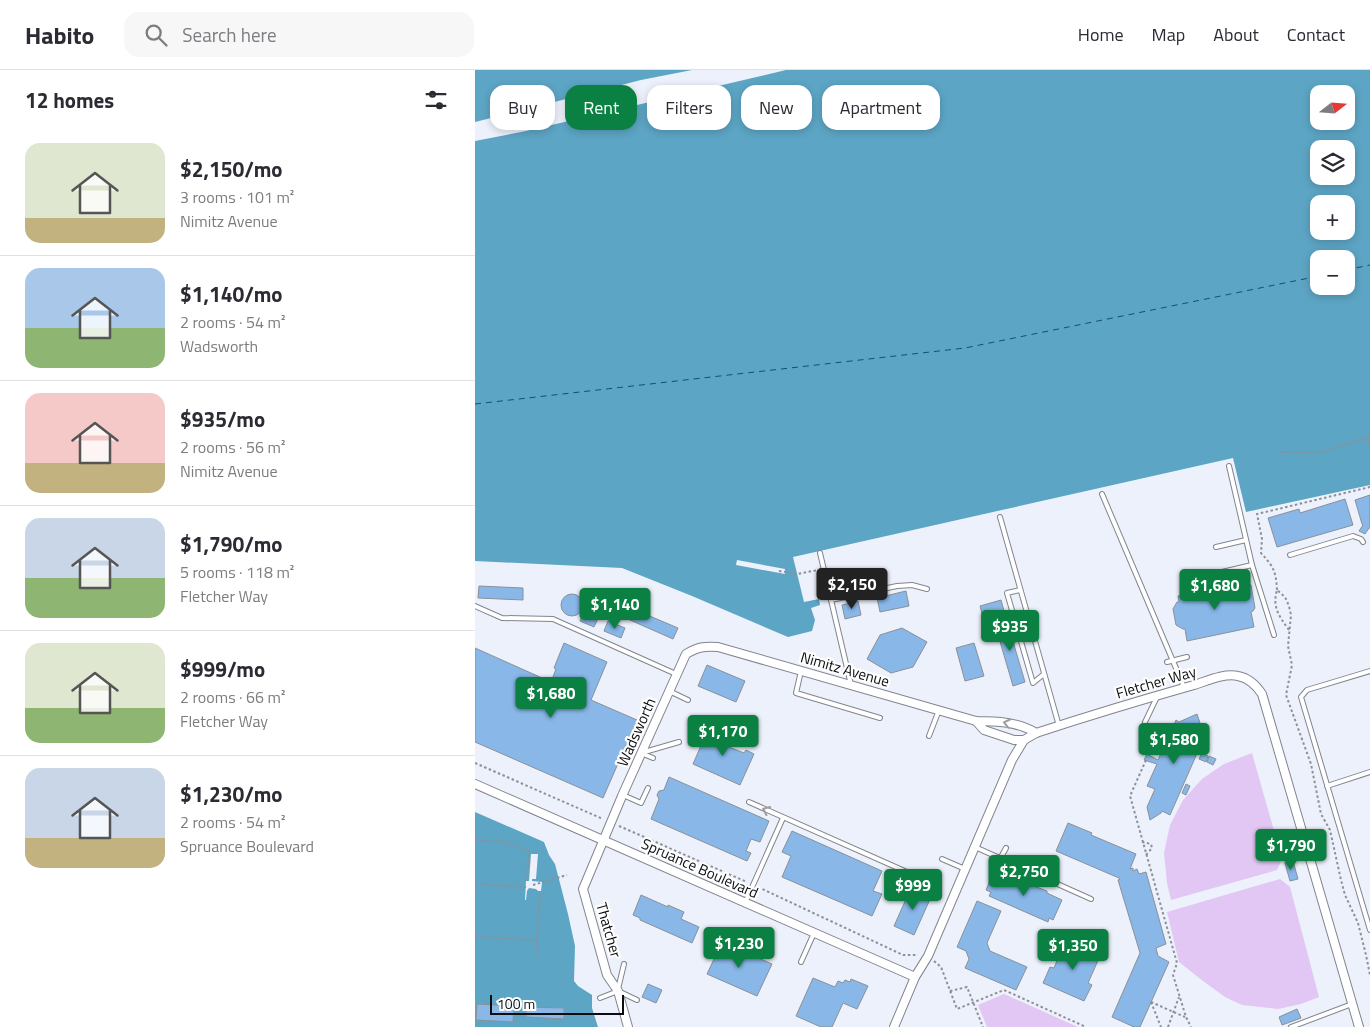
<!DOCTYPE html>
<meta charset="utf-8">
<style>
:root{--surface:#fff;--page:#f7f7f7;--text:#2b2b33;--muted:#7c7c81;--line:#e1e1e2;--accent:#0b8043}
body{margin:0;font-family:"Titillium Web",sans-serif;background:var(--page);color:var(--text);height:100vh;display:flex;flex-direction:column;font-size:19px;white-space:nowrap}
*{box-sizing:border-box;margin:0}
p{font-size:16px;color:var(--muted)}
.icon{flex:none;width:28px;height:28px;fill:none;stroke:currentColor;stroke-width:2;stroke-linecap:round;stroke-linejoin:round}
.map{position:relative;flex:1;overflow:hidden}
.details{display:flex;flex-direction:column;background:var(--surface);width:475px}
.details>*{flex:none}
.top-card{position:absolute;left:15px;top:15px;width:475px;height:45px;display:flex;gap:10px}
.needle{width:32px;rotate:73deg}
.fabs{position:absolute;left:835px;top:15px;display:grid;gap:10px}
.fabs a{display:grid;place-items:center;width:45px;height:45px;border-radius:10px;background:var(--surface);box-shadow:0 2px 8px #0003;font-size:25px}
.scale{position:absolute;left:15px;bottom:12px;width:134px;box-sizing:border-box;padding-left:5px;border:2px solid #0c0d10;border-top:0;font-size:14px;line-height:18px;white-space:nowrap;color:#0c0d10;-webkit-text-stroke:4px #fefefe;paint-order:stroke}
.price{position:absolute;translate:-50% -42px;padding:0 11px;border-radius:5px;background:var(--accent);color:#fff;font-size:16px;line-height:32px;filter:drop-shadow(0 1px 2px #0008)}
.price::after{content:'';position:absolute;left:50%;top:30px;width:15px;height:11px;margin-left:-8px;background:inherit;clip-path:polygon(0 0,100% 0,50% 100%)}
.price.current{background:#222;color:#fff}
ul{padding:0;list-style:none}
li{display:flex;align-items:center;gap:15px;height:125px;padding:0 25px}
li+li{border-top:1px solid var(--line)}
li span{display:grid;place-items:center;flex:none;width:140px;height:100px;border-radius:15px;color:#555}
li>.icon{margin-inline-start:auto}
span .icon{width:60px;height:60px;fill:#fffc;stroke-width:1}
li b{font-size:21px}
h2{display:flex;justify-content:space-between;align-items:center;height:60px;padding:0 25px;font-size:21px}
.pill{padding:0 18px;border-radius:15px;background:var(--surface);box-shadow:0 2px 8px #0003;font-size:18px;line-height:45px}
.pill.current{background:var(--accent);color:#fff}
header{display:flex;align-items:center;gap:30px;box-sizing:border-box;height:70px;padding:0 25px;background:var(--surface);border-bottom:1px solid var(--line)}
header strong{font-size:24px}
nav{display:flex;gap:28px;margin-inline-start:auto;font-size:18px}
.search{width:350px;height:45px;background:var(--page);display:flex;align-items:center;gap:12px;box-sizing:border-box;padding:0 18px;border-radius:15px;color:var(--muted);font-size:19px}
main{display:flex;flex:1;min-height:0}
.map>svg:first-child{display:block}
.green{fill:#e2c6f3}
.water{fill:#5da5c5;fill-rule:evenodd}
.pier{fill:#edf1fb}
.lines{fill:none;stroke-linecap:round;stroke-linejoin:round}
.ferry{stroke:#155067;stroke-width:1;stroke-dasharray:6 5;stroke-linecap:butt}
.building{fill:#88b7e8;stroke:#899199}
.lane-casing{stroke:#81858e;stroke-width:6}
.street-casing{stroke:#81858e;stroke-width:10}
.path{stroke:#8d9097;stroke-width:2;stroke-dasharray:2.5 2.5;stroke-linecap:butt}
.lane{stroke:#fff;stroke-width:4}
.street{stroke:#fff;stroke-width:8}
.oneway{stroke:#9e9e9f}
.labels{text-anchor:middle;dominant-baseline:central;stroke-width:4.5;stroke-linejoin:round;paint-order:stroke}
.street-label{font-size:15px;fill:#0c0d10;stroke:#fefefe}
</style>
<header>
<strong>Habito</strong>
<div class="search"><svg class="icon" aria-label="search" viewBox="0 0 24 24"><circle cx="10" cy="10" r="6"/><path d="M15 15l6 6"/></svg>Search here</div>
<nav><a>Home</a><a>Map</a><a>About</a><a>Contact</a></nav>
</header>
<main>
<section class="details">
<h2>12 homes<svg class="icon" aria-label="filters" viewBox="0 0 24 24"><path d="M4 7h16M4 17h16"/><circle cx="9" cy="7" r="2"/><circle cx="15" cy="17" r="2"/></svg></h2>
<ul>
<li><span style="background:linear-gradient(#dfe7d0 75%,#c2b280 0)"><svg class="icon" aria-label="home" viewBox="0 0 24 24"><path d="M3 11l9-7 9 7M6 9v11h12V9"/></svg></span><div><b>$2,150/mo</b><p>3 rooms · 101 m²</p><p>Nimitz Avenue</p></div></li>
<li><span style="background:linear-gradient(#a9c7e8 60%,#8fb573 0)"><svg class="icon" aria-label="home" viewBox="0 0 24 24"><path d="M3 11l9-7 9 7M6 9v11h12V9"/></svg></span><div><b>$1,140/mo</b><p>2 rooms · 54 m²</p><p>Wadsworth</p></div></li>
<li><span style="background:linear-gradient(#f6c9c9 70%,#c2b280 0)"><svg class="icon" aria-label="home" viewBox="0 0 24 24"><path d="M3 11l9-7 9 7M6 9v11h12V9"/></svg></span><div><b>$935/mo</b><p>2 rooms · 56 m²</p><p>Nimitz Avenue</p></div></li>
<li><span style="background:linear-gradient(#c9d6e8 60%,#8fb573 0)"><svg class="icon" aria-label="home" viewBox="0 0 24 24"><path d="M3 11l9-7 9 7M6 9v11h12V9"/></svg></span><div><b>$1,790/mo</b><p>5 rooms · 118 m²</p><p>Fletcher Way</p></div></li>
<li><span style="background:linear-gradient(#dfe7d0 65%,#8fb573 0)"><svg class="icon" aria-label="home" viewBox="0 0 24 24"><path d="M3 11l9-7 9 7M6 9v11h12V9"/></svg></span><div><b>$999/mo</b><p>2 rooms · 66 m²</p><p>Fletcher Way</p></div></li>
<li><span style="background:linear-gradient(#c9d6e8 70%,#c2b280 0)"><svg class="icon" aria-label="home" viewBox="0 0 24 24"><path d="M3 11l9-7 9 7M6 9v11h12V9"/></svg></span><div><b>$1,230/mo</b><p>2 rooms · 54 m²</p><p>Spruance Boulevard</p></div></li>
</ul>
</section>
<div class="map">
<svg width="895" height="957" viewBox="0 0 895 957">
<rect width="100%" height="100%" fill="#edf1fb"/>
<g class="green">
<polygon points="777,683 807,789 802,800 696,830 692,813 689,783 695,755 708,730 727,709 749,694"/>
<polygon points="805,809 815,817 844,927 826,934 803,939 767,935 750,927 728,911 704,892 692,842"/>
<polygon points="529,924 603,957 512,957 503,935"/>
</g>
<g class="water">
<polygon points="0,0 217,0 166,10 0,52"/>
<path d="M311,0H895V415L771,442L758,388L318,487L329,532L344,529L345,535L336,538L340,550L337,561L313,567L217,526L147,498L0,491V71L51,61ZM844,24H871V51H844ZM844,79H871V106H844ZM844,134H871V161H844ZM844,189H871V216H844Z"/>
<polygon points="0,742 69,772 74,785 80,794 93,844 100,876 99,911 103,916 117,925 117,938 123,957 0,957"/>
</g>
<g class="pier">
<polygon points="262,490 310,499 310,504 261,495"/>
<polygon points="56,784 63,784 61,809 57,809 57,811 67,812 66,821 63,821 61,819 54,818 52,821 51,830 50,830 51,811 54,811"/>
</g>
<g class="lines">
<g class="ferry">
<polyline points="871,200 895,195"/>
<polyline points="0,334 490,278 844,206"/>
</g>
</g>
<g class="building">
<polygon points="895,425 895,458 894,458 890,464 884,461 888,455 887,454 880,430"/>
<polygon points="870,429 878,455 802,477 793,448 824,439 825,443"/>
<polygon points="769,512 769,513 772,512 776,515 780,538 778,541 776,542 779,557 712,571 710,559 708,559 701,555 698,539 702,532 704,532 703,526"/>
<polygon points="4,516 48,518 48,530 3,528"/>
<polygon points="431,521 434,536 405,542 402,528"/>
<circle cx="97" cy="535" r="11"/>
<polygon points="526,530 529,541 508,547 505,536"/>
<polygon points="383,531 386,545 370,549 367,535"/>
<polygon points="112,536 126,542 119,557 105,551"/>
<polygon points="151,536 203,558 198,569 146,546"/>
<polygon points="531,548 550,612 538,616 519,551"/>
<polygon points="133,551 150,558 146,568 129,561"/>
<polygon points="427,558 452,572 438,597 416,603 392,589 405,565"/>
<polygon points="89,573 132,592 116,630 162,650 128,728 0,672 0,578 76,612 81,599 79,598"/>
<polygon points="499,573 509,606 490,611 481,578"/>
<polygon points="232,595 270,611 261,632 223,616"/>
<polygon points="722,644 728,662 731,663 695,745 687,741 686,743 675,750 672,737 680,719 672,716 682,694 669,690 672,684 683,690 701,650 704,652"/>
<polygon points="234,657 258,668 254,677 269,683 271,680 279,684 265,715 218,694"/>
<polygon points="727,683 733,686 731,692 724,689"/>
<polygon points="734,686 741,689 738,695 732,692"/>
<polygon points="194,707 294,751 285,772 276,769 271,781 276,783 272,791 176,749 184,729 182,725 184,721 189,720"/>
<polygon points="711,714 715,716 711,725 707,723"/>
<polygon points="593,753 617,763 616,765 661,784 655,799 658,798 658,801 662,799 664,804 671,802 691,874 681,878 683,886 694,892 665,957 659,957 637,947 665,883 643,810 645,809 644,808 581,781"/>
<polygon points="317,761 407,801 398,821 407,824 397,846 307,807 316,786 307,782"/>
<polygon points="818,791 823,809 815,811 810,793"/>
<polygon points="519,801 572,821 572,823 587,830 578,850 574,848 573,852 514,826 516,822 511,820"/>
<polygon points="436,818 456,827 439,865 419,856"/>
<polygon points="166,825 193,837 193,835 209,842 206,849 224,857 217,873 165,850 165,848 158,845"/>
<polygon points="502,831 526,841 512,873 515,881 552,897 541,920 490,898 494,889 491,881 482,877"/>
<polygon points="590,871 625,886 613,913 617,915 609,931 568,913 575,897 579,898"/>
<polygon points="247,872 297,894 282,926 232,904"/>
<polygon points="338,908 360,917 363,911 368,913 370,910 375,912 376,909 393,916 382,939 368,933 357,957 346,957 321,946"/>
<polygon points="173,914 187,920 181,933 167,927"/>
<polygon points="2,934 39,936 38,952 1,950"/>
<polygon points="51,937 89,938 89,949 51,947"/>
<polygon points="822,939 826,948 807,955 804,947"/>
</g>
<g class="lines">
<defs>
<g id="lane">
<polyline points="754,396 777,495 799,565"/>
<polyline points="627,424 709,617"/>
<polyline points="525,447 584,656"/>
<polyline points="741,477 771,470"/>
<polyline points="345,483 376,615"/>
<polyline points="815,485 878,466 886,469 888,472"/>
<polyline points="747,502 777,495"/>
<polyline points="545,520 532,523 558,613 569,604"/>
<polyline points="356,530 422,516 437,515 452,519"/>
<polyline points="0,536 27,548 78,549 201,604"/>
<polyline points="513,549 537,542"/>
<polyline points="692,592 712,587"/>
<polyline points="326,601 321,623 405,648"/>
<polyline points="895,601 832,620 826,627 895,860"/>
<polyline points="194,621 213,630"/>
<polyline points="670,652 682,627"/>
<polyline points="454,666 464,640"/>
<polyline points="166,683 204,672"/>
<polyline points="166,683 178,688"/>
<polyline points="852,716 895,702"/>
<polyline points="148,725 166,733 173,718"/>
<polyline points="274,732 432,802"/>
<polyline points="500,777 616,829"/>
<polyline points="467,789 490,799"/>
<polyline points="525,789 531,778"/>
<polyline points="270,833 308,748"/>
<polyline points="326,892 339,863"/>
<polyline points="143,919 149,894"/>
<polyline points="125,928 143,921 162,930"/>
<polyline points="816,957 877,934"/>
</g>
<g id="street">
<polyline points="501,651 509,660 539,670 549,670"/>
<polyline points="0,714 440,907"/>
<path d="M153,957L143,921L132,905L108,819L147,726L211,584C223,577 229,576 243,577L501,651C521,651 544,652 561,663"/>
<path d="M419,957L440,907L453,886L537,690L549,670L561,663C613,646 666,630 719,615C732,611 749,603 763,606C774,608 781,615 787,624L884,957"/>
</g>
</defs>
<use href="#lane" class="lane-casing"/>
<use href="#street" class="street-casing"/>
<g class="path">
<polyline points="892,368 895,377"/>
<polyline points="805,382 845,382 895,367"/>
<polyline points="304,501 322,504 343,500"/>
<path d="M802,520C801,502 799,497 786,483L787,469L782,444L895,417"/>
<path d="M814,560C804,546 797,537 802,520L810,527L814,536L816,545L813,576L817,595L811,625L836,694L846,744L855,760L866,810L870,825L883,853L891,885L895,905"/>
<polyline points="671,690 655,726 702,893 698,905 711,947 716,957"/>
<polyline points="0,693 128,749"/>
<polyline points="144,756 272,812"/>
<polyline points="0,770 31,772 54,781 52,811"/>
<polyline points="667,772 676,774 677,778 671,785"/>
<polyline points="0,814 51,817"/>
<polyline points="58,815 92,805"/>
<polyline points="283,817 428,885 443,885"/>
<polyline points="0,867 62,870 65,821"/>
<polyline points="61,885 62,870"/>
<polyline points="459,891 466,897 482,939 529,920 611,957"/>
<polyline points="475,921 492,917 508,957"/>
<polyline points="676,932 710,947"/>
<polyline points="676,932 686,957"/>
<polyline points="42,952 44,934"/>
<polyline points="693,957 704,927"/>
</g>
<use href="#lane" class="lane"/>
<use href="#street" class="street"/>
</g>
<defs><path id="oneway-chevron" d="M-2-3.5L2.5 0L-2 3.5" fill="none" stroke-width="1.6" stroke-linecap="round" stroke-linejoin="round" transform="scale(1.25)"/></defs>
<g class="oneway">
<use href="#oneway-chevron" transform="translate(532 653) rotate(-168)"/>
<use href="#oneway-chevron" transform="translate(291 740) rotate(-155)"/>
</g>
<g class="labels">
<g class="street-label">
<text transform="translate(370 599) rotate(16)">Nimitz Avenue</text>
<text transform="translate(681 612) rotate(-16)">Fletcher Way</text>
<text transform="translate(161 662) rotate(-66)">Wadsworth</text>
<text transform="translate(225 798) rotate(24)">Spruance Boulevard</text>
<text transform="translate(134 860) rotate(74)">Thatcher</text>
</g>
</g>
</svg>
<div class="fabs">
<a><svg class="needle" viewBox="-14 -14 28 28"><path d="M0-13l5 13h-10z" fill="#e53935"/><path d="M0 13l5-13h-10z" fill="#7c7c81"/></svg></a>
<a><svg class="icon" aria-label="layers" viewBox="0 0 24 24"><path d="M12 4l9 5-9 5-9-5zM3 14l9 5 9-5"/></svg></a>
<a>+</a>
<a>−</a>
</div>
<div class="scale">100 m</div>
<b class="price current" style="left:377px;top:540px">$2,150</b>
<b class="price" style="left:740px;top:541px">$1,680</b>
<b class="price" style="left:140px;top:560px">$1,140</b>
<b class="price" style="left:535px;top:582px">$935</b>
<b class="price" style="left:76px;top:649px">$1,680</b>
<b class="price" style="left:248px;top:687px">$1,170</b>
<b class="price" style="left:699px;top:695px">$1,580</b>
<b class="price" style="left:816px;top:801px">$1,790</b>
<b class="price" style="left:549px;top:827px">$2,750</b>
<b class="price" style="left:438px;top:841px">$999</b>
<b class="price" style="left:264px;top:899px">$1,230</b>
<b class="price" style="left:598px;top:901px">$1,350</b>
<div class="top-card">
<a class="pill">Buy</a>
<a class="pill current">Rent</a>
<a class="pill">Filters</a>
<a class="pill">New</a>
<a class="pill">Apartment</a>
</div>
</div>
</main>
